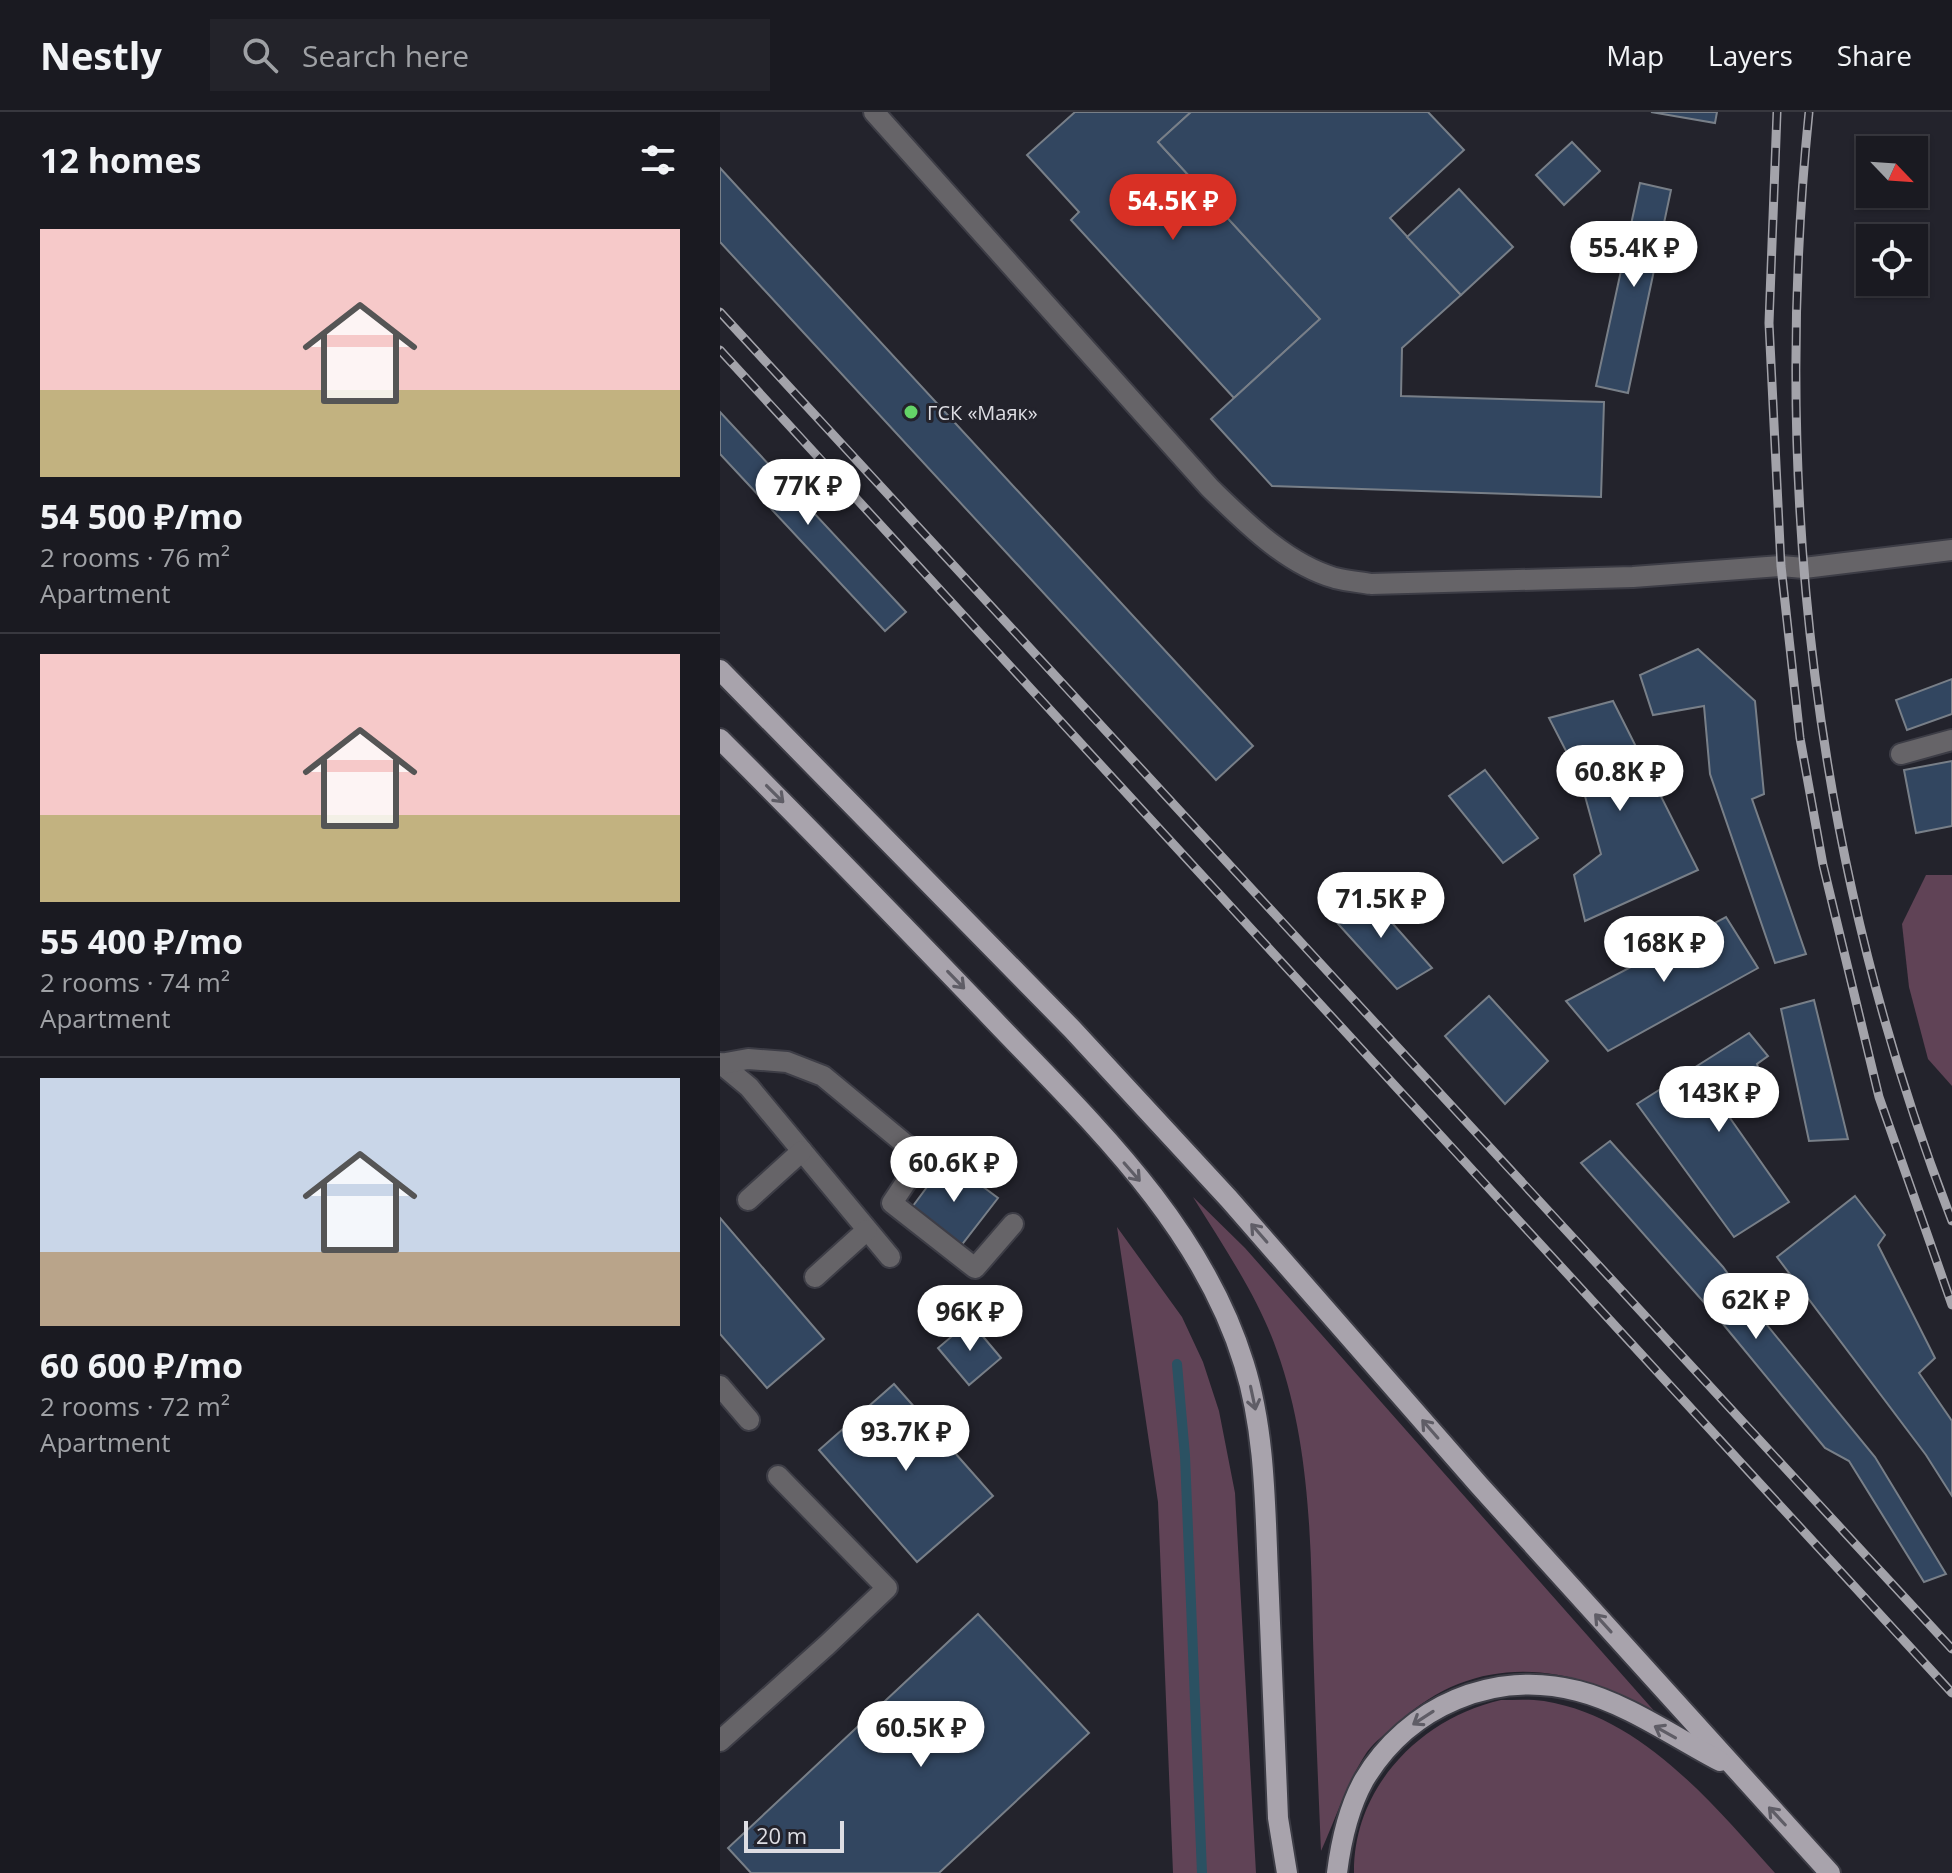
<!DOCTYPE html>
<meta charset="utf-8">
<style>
:root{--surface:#1a1a21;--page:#23232a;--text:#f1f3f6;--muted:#9fa1a5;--line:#38383f;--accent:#d93025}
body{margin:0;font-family:"Open Sans",sans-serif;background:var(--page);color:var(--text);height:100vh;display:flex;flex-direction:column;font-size:30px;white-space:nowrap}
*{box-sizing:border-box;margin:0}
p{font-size:26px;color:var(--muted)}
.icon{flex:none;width:44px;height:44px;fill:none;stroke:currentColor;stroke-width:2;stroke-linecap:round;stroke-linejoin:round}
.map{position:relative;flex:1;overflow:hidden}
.sheet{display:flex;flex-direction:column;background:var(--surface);width:720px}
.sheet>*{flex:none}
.needle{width:52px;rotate:115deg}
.buttons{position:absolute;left:1136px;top:24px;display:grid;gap:16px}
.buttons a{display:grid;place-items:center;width:72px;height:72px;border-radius:0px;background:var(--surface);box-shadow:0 2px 6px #0004,0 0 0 2px var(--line);font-size:40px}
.scale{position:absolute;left:24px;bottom:20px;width:100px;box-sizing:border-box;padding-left:8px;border:4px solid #dddde3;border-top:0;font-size:22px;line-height:28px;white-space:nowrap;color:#dddde3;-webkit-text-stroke:6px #23232c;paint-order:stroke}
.price{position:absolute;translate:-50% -68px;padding:0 18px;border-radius:28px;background:#fff;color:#222;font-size:26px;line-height:52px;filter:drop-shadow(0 2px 4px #0008)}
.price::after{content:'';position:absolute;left:50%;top:48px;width:24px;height:18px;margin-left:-12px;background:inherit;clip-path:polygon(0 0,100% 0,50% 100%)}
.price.current{background:var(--accent);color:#fff}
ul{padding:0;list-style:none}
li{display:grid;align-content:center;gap:16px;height:424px;padding:0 40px}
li+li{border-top:2px solid var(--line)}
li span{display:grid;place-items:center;height:248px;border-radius:0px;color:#555}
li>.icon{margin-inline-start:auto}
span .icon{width:144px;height:144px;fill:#fffc;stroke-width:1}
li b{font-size:34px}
h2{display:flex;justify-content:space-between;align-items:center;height:96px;padding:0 40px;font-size:34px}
header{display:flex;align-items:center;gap:48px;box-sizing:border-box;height:112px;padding:0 40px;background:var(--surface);border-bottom:2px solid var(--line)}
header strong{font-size:38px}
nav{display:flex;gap:44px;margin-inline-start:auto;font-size:28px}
.search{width:560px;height:72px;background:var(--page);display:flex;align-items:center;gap:20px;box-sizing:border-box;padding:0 28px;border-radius:0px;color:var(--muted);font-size:30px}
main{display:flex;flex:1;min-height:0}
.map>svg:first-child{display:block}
.green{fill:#604356}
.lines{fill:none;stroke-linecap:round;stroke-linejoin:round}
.stream{stroke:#2b5162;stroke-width:10}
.building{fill:#324660;stroke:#787f88;stroke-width:2}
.minor-casing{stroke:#3d3d46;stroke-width:24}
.major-casing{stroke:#3d3d46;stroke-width:24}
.minor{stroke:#666468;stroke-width:20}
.major{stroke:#a8a3ac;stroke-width:20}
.rail-casing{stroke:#a3a3aa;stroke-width:9}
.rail{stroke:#23232c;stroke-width:6;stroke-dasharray:18;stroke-linecap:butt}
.oneway{stroke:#5f5d66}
.poi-dot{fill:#64d468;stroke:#23232c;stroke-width:3}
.labels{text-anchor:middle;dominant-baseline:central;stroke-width:6;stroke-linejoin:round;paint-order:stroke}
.poi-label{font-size:20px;fill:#dddde3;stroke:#23232c;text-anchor:start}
</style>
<header>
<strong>Nestly</strong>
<div class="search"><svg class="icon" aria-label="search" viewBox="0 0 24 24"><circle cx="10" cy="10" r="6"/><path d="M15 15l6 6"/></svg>Search here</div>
<nav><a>Map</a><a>Layers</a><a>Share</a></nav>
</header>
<main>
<section class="sheet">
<h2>12 homes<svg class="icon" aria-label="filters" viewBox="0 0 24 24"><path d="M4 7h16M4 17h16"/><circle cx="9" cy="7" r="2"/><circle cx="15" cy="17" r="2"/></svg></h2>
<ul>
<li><span style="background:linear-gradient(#f6c9c9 65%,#c2b280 0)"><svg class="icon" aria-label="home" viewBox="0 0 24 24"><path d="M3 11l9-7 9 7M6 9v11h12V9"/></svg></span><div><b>54 500 ₽/mo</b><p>2 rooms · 76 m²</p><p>Apartment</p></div></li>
<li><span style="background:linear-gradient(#f6c9c9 65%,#c2b280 0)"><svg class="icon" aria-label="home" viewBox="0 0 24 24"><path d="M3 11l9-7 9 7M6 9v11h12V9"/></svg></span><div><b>55 400 ₽/mo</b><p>2 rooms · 74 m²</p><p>Apartment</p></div></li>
<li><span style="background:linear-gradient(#c9d6e8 70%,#b9a48a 0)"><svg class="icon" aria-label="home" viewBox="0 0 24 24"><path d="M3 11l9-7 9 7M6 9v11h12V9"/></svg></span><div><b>60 600 ₽/mo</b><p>2 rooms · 72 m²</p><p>Apartment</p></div></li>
</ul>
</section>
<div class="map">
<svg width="1232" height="1761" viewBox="0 0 1232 1761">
<rect width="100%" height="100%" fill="#23232c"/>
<g class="green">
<polygon points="1206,763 1232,763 1232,974 1208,947 1189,875 1182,812"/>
<path d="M473,1085L525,1136L936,1601C850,1551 757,1538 678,1611C668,1620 655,1629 647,1640C627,1670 616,1706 601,1739C598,1668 595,1598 593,1527C591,1431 590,1331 557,1239C538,1184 503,1134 473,1085Z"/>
<polygon points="397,1115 462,1205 483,1250 499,1299 515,1381 536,1761 453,1761 438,1390"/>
<path d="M781,1588C795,1588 810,1587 824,1589C922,1605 992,1691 1055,1761H634C633,1675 701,1606 781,1588Z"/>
</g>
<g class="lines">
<polyline class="stream" points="457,1252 465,1344 482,1761"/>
</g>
<g class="building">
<polygon points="355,0 471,0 438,30 600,207 514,286 351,108 359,100 307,43"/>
<polygon points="471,0 708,0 744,38 670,106 741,183 682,236 681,284 884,290 881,385 552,374 491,307 600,207 438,30"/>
<polygon points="931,0 997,0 995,11"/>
<polygon points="852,30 880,59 844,93 816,63"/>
<polygon points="0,56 533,634 496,668 0,130"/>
<polygon points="920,71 951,78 908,281 876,274"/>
<polygon points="739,77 793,135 741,183 687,125"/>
<polygon points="0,300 186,500 165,519 0,342"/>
<polygon points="978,537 1035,589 1044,682 1032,687 1086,842 1055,851 990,662 984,594 933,603 920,563"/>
<polygon points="1232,567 1232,602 1187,618 1176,588"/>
<polygon points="893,589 978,758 865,809 854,763 881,742 860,666 829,606"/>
<polygon points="1232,649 1232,714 1196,721 1184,658"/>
<polygon points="765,658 818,726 783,751 729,684"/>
<polygon points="643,778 712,856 677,877 611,804"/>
<polygon points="1006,805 1038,856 888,939 846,889"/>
<polygon points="769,884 828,949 785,992 725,924"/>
<polygon points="1094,888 1128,1027 1089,1029 1061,897"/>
<polygon points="1029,921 1048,944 1037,952 1046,982 1010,1006 1069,1090 1014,1125 917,992"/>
<polygon points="890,1029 1003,1155 1033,1196 1155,1345 1226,1462 1204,1470 1129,1349 1105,1336 1003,1212 861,1051"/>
<polygon points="227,1048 278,1086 240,1135 190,1098"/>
<polygon points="1135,1084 1165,1123 1158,1133 1215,1246 1199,1261 1232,1309 1232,1384 1206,1343 1057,1145"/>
<polygon points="0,1106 104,1227 47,1276 0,1222"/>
<polygon points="250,1209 281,1246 249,1273 218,1236"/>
<polygon points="174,1272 273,1384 197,1450 99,1338"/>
<polygon points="258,1502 369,1621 219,1761 31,1761 8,1736"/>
</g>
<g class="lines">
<defs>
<g id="minor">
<path d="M154,0L490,376C525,410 566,452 615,466C627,469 639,470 651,472L913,465L1061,454L1084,456L1232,438"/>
<polyline points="1181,642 1232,628"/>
<polyline points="0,951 29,975 170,1145"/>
<polyline points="1,952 28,947 67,950 103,964 202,1046 172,1091 255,1156 293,1112"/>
<polyline points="28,1088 82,1039"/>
<polyline points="95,1165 147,1118"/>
<polyline points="0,1274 29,1308"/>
<polyline points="0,1629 107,1533 167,1476 58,1364"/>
</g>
<g id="major">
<polyline points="0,558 352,917 509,1087 759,1373 1110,1761"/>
<path d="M0,627C91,718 180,810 269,903C368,1007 481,1111 524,1252C545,1319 545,1392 548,1462C551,1543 555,1624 558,1706L567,1761"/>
<path d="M617,1761C621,1729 628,1697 644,1668C688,1594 774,1557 858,1579C906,1591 956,1626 1000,1649"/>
</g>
</defs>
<use href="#minor" class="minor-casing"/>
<use href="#major" class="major-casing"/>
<use href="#minor" class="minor"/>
<use href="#major" class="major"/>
<defs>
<g id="rail">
<polyline points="1057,0 1049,211 1061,454 1080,626 1103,753 1159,985 1232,1193"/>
<path d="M1089,0C1051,375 1095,757 1232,1109"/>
<polyline points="0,200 1232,1537"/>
<polyline points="0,238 1232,1581"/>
</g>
</defs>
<use href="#rail" class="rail-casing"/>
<use href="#rail" class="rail"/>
</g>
<defs><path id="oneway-shaft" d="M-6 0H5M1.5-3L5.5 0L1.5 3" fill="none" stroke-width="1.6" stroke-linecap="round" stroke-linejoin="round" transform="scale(2)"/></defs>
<g class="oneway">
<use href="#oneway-shaft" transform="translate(55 682) rotate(45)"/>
<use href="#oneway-shaft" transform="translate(236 868) rotate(46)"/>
<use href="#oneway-shaft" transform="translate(412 1060) rotate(49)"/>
<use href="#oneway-shaft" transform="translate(539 1121) rotate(-131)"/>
<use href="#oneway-shaft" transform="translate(533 1286) rotate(78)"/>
<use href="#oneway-shaft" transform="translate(710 1317) rotate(-131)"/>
<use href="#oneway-shaft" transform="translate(883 1511) rotate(-132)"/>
<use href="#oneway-shaft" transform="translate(703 1606) rotate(147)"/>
<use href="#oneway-shaft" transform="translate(945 1620) rotate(-151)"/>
<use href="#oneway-shaft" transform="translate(1057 1704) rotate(-133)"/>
</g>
<circle class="poi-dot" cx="191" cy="300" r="8"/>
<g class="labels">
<g class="poi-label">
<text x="207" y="300">ГСК «Маяк»</text>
</g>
</g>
</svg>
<div class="buttons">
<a><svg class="needle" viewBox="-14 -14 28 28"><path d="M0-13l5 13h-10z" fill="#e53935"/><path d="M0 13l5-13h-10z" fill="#9fa1a5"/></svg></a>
<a><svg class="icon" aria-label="locate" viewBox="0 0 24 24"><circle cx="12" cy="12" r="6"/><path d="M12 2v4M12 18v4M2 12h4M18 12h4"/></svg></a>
</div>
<div class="scale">20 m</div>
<b class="price current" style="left:453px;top:130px">54.5K ₽</b>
<b class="price" style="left:914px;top:177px">55.4K ₽</b>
<b class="price" style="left:88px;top:415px">77K ₽</b>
<b class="price" style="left:900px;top:701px">60.8K ₽</b>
<b class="price" style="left:661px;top:828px">71.5K ₽</b>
<b class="price" style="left:944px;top:872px">168K ₽</b>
<b class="price" style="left:999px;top:1022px">143K ₽</b>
<b class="price" style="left:234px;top:1092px">60.6K ₽</b>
<b class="price" style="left:1036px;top:1229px">62K ₽</b>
<b class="price" style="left:250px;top:1241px">96K ₽</b>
<b class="price" style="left:186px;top:1361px">93.7K ₽</b>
<b class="price" style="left:201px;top:1657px">60.5K ₽</b>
</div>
</main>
